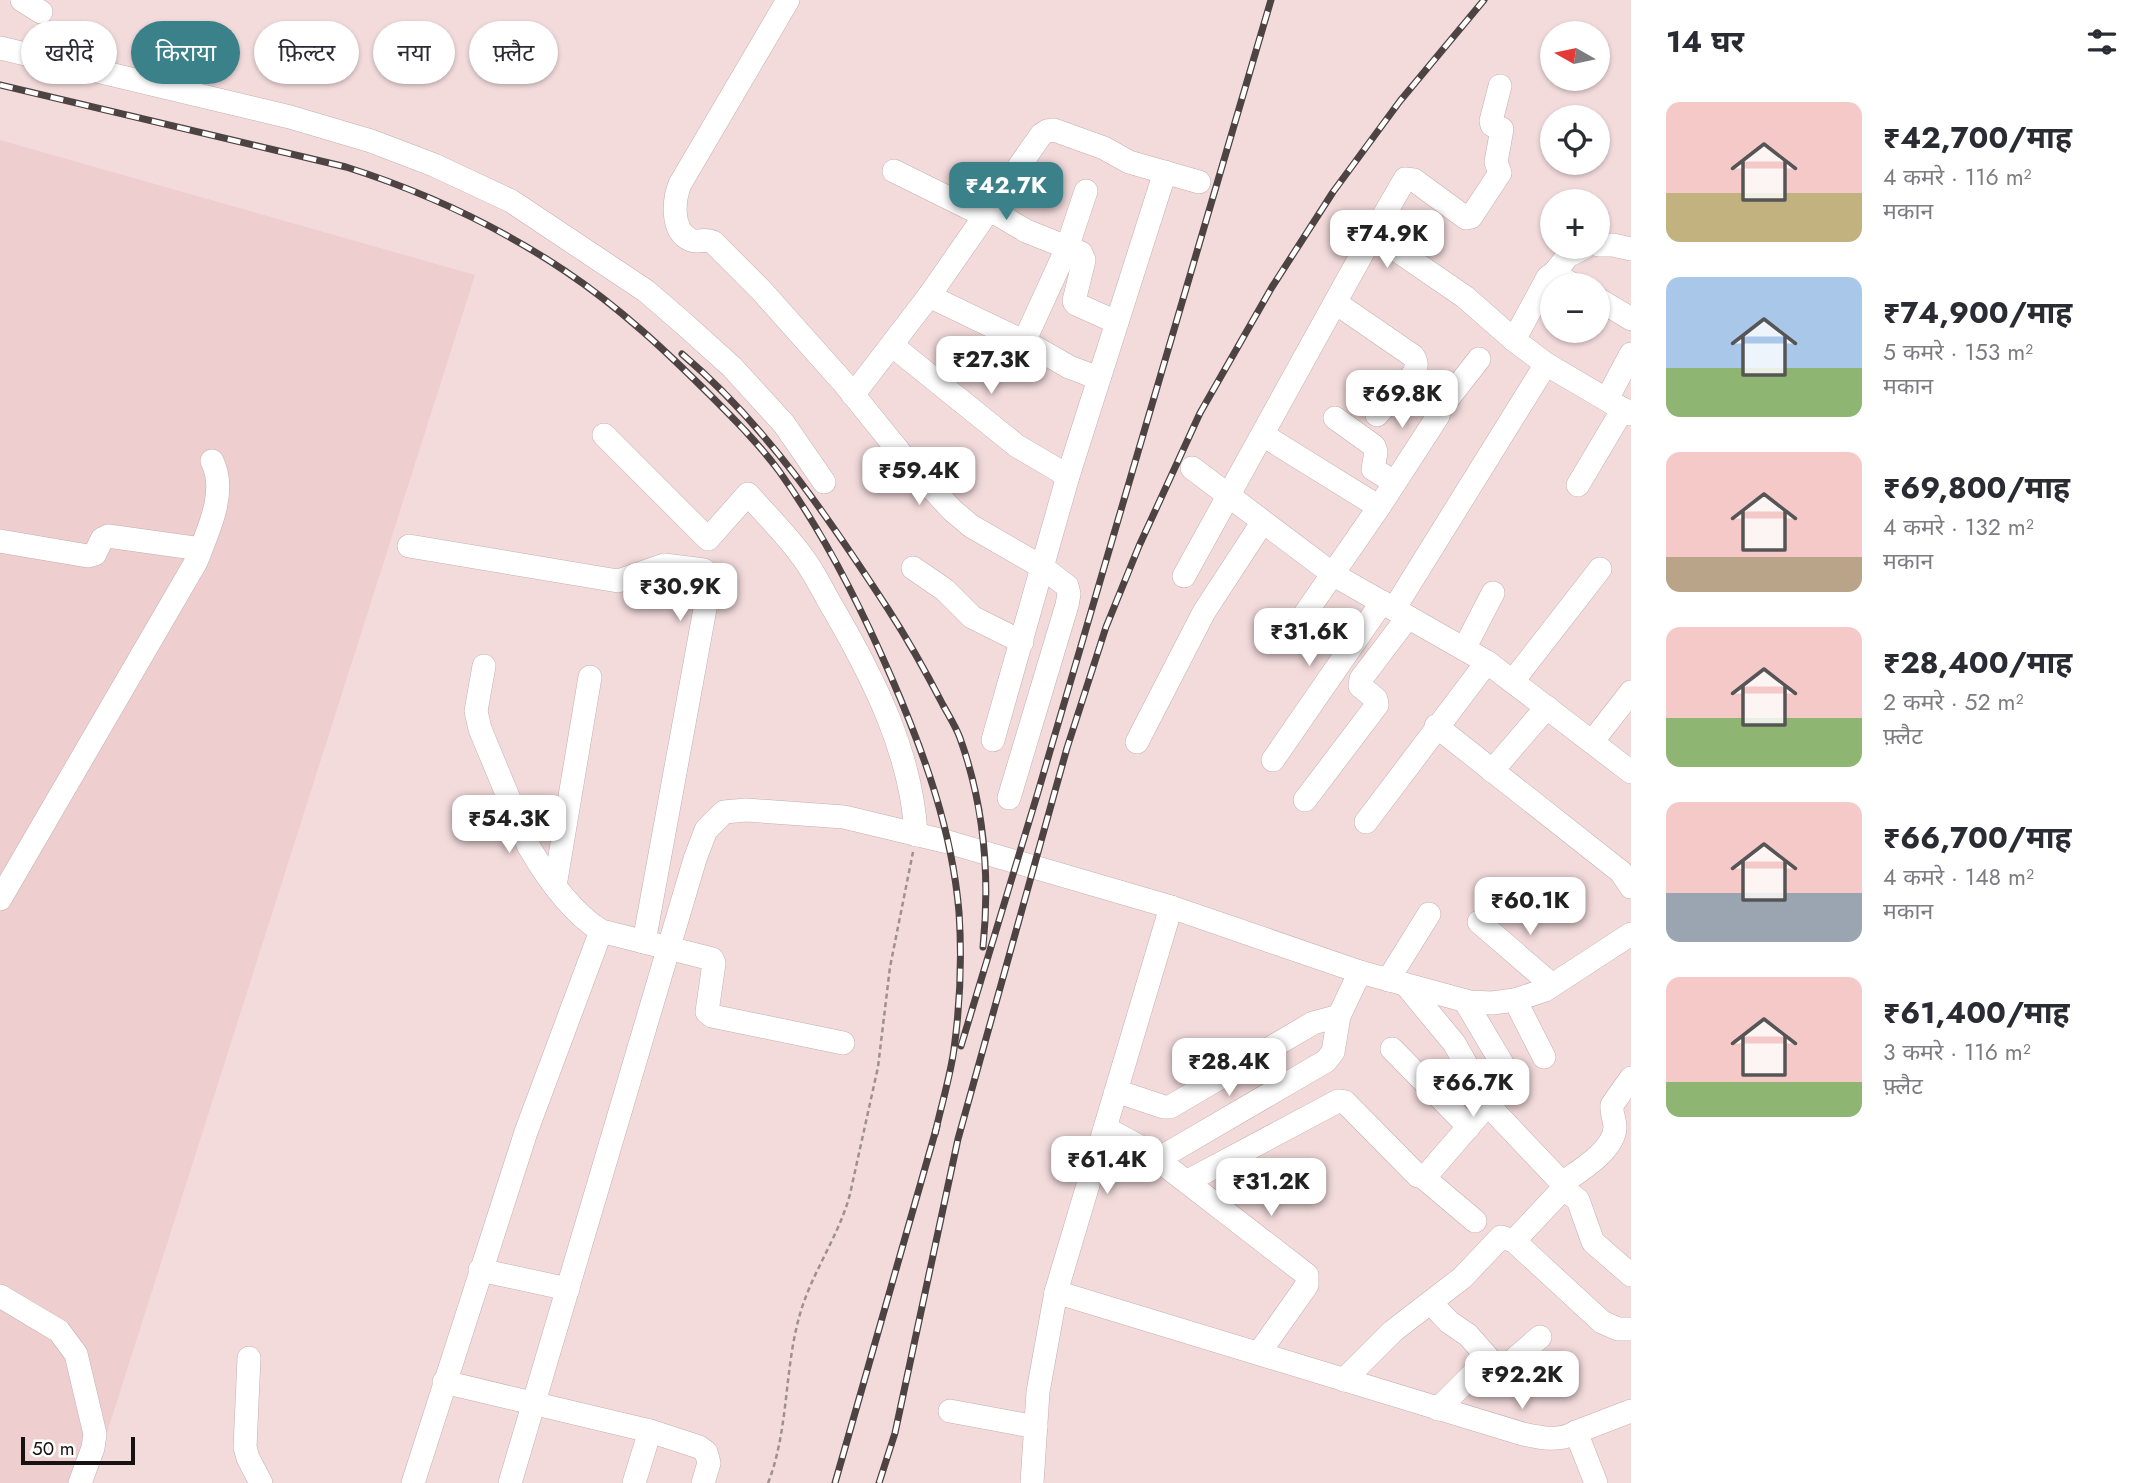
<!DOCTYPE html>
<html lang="hi">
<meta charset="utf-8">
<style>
:root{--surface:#fff;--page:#f2f2f3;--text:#2b2b33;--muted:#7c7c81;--accent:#3a818a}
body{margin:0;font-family:Jost,"Noto Sans Devanagari",sans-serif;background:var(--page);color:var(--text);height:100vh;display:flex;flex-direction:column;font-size:26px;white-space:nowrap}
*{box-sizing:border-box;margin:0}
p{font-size:23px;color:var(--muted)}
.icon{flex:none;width:38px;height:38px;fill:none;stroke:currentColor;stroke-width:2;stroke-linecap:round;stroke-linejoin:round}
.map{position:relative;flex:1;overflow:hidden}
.drawer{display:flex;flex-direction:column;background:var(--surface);width:525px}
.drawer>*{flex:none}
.guide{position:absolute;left:21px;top:21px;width:665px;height:63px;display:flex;gap:14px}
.needle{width:46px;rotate:279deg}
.fabs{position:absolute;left:1540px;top:21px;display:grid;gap:14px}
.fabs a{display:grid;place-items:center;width:70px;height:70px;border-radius:50%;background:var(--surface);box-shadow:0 2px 5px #0004;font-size:35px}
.scale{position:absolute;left:21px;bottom:18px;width:114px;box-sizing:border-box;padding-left:7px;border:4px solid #181111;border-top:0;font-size:19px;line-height:24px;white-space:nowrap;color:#181111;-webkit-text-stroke:5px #fff;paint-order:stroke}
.price{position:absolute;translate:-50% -60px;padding:0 16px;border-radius:14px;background:#fff;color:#222;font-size:23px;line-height:46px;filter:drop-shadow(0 2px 4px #0008)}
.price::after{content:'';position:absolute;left:50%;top:42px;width:21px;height:16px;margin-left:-10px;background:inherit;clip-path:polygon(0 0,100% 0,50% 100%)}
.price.current{background:var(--accent);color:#fff}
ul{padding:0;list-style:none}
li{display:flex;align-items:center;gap:21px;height:175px;padding:0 35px}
li span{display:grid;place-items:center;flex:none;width:196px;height:140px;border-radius:14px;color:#555}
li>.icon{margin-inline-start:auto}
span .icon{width:84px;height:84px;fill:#fffc;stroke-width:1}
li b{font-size:30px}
h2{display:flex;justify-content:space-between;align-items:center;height:84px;padding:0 35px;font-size:30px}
.pill{padding:0 24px;border-radius:32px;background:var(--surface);box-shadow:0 2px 5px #0004;font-size:24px;line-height:63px}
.pill.current{background:var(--accent);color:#fff}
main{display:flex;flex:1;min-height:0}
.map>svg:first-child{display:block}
.built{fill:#eecece}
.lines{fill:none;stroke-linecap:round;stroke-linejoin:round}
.minor-casing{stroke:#c5aeae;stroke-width:24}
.path{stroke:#a18f90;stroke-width:2.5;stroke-dasharray:5 3.5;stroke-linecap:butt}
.minor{stroke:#fff;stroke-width:23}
.rail-casing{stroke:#4e4343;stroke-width:7}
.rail{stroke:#fff;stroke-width:4.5;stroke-dasharray:13;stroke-linecap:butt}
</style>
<main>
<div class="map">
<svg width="1631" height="1483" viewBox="0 0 1631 1483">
<rect width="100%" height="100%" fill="#f3dbdc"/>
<polygon class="built" points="0,140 475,275 91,1483 0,1483"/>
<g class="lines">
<defs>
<g id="minor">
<polyline points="22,0 41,12"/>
<path d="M788,0L680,184C674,199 670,231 691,240C699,243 705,238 713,242L761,290L843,382L906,460L952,510L971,526L1042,567L1067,586L1069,594L1067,605L1009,798"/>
<polyline points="0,48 290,117 371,141 434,165 511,201 646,291 682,322 732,367 784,424 824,482"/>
<polyline points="894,171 985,216"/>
<polyline points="989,209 1026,231 1081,253 1084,260 1074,301 1076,304 1116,322"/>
<polyline points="1373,234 1405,179 1414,180 1466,218 1471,217 1500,173 1496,162 1502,129 1492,125 1491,121 1500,86"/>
<polyline points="1598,245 1613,245 1631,249"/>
<polyline points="1553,274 1568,256 1585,247"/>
<polyline points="929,296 1031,345 1069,367 1098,378"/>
<polyline points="1598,299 1631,319"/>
<polyline points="1514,340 1548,277 1553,274 1574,285"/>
<polyline points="1024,342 1067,248 1086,191"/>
<polyline points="893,346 1017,446 1068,476"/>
<polyline points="853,395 929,296 1041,135 1047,131 1054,130 1104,148 1129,162 1199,182"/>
<polyline points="1607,399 1631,354"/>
<polyline points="1440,409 1479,359"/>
<polyline points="1377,415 1415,372"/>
<polyline points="1335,418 1374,446 1376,452 1373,469 1394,482"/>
<path d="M604,435L708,539L748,494C767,516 788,536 804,559C816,575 824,594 834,610C874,679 912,755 916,835"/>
<polyline points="1263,435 1379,507"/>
<polyline points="1192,468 1334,575 1487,662 1631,772"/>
<polyline points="1578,485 1623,409"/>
<polyline points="0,541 88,556 95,554 102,539 108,536 201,549"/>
<polyline points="409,546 618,581 664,565 704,570 711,576 644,942"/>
<polyline points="913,568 945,590 972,617 1022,642"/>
<polyline points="1184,576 1373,234 1465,297 1514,340 1546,364 1631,414"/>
<polyline points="1394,609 1546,364"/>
<path d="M1298,624L1379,507L1438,416L1440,409L1415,386C1411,376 1421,366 1413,356L1336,303"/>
<polyline points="1464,649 1493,593"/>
<path d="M484,666L476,711L480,729L529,847C547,878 570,911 601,931L712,959L714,963L707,1012L712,1016L843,1043"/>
<polyline points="1513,681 1600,569"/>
<polyline points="1436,726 1621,872 1631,887"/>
<polyline points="993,740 1068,476 1165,172"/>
<polyline points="1137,742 1204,612 1262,523"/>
<polyline points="1592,742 1631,692"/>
<polyline points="1273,760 1382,602"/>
<polyline points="1492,771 1547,707"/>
<polyline points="1305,800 1377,705 1376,699 1360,686 1361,679 1408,617"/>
<polyline points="1366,822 1487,662"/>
<polyline points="555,886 590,677"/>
<path d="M0,899L196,562C207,533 228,492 212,461"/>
<polyline points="1479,922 1552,985"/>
<polyline points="1388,980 1429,914"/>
<polyline points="1406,985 1454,1043 1491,1108 1562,1183 1561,1191 1514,1241"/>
<polyline points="1515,1000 1544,1057"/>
<polyline points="1465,1001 1512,1080"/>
<polyline points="1392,1049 1469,1127"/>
<polyline points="1116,1091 1164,1107 1170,1107 1313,1023 1339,1016"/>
<polyline points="1105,1128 1144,1149 1307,1275 1307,1285 1259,1353"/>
<polyline points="1158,1159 1326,1061 1333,1052 1339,1016 1360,972"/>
<polyline points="1423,1177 1475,1221"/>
<polyline points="1188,1181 1338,1101 1345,1102 1418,1176 1426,1176 1489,1103"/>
<path d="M1562,1183C1578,1172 1615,1150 1615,1127C1615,1119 1611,1114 1612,1105L1631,1078"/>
<polyline points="1563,1188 1578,1200 1593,1242 1631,1275"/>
<polyline points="480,1270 568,1289"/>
<path d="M1056,1292L1523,1434C1541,1438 1560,1442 1576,1432L1631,1411"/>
<polyline points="0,1296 59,1331 76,1354 95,1434 93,1448 80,1483"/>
<polyline points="1431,1303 1449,1322 1468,1335 1491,1361"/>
<polyline points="249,1358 245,1447 248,1458 261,1483"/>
<polyline points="1344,1380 1393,1331 1462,1278 1501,1237 1514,1241 1602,1322 1618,1329 1631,1329"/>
<polyline points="444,1382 650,1431 699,1447 706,1452 709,1463 703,1483"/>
<polyline points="1438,1409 1485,1362 1491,1361 1499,1368 1504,1368 1540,1337"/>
<polyline points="950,1411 1036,1427"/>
<polyline points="1576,1432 1596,1483"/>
<polyline points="413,1483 526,1132 601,931"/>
<polyline points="510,1483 695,859 706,830 724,812 746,810 844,817 948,842 1171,907 1360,972 1470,1002 1492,1003 1515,1000 1545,990 1631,934"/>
<polyline points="634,1483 650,1431"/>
<polyline points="1032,1483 1038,1392 1056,1292 1171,907"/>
</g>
</defs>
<use href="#minor" class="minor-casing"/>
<path class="path" d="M768,1483C789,1430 784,1369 800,1314C812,1272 839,1236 850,1194L878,1067L890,967L913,852"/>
<use href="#minor" class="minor"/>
<defs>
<g id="rail">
<path d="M0,85L346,167C422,191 498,226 565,271C619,307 666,351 712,397C735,420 759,444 779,471C825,535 861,607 892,679C924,753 952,830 959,912C962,957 960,1005 954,1049C950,1078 941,1106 935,1134"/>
<path d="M682,354C766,425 828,517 888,609C908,640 926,672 943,705C949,716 956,727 960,738C984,805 990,878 983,947"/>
<polyline points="961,1046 1038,792 1271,0"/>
<polyline points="835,1483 937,1126"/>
<polyline points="879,1483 895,1433 958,1139 1067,748 1106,627 1139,546 1200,413 1272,287 1333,192 1400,101 1484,0"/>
</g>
</defs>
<use href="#rail" class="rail-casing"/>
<use href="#rail" class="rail"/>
</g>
</svg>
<div class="fabs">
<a><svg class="needle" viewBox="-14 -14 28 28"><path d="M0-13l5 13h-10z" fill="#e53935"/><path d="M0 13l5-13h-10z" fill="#7c7c81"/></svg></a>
<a><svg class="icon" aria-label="locate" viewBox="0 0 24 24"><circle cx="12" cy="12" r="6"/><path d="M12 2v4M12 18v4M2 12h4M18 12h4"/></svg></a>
<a>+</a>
<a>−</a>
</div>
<div class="scale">50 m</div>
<b class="price current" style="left:1006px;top:222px">₹42.7K</b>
<b class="price" style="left:1387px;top:270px">₹74.9K</b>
<b class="price" style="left:991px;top:396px">₹27.3K</b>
<b class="price" style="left:1402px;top:430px">₹69.8K</b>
<b class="price" style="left:919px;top:507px">₹59.4K</b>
<b class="price" style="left:680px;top:623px">₹30.9K</b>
<b class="price" style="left:1309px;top:668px">₹31.6K</b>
<b class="price" style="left:509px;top:855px">₹54.3K</b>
<b class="price" style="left:1530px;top:937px">₹60.1K</b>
<b class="price" style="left:1229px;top:1098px">₹28.4K</b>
<b class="price" style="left:1473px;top:1119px">₹66.7K</b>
<b class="price" style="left:1107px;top:1196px">₹61.4K</b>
<b class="price" style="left:1271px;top:1218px">₹31.2K</b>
<b class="price" style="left:1522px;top:1411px">₹92.2K</b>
<div class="guide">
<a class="pill">खरीदें</a>
<a class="pill current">किराया</a>
<a class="pill">फ़िल्टर</a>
<a class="pill">नया</a>
<a class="pill">फ़्लैट</a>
</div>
</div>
<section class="drawer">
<h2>14 घर<svg class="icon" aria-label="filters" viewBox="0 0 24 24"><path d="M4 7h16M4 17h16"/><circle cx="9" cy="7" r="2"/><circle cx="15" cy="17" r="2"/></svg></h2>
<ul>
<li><span style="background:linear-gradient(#f6c9c9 65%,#c2b280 0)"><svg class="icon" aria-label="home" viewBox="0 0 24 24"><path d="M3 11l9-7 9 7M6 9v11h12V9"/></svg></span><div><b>₹42,700/माह</b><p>4 कमरे · 116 m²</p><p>मकान</p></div></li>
<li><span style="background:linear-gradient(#a9c7e8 65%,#8fb573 0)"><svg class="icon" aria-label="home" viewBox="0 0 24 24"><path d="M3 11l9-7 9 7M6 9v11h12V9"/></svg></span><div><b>₹74,900/माह</b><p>5 कमरे · 153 m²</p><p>मकान</p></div></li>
<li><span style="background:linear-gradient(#f6c9c9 75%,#b9a48a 0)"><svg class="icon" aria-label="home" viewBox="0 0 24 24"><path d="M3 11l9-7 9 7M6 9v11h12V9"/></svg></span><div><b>₹69,800/माह</b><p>4 कमरे · 132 m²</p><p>मकान</p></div></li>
<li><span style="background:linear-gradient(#f6c9c9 65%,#8fb573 0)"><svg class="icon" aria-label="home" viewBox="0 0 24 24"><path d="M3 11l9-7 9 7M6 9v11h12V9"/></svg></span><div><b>₹28,400/माह</b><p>2 कमरे · 52 m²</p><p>फ़्लैट</p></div></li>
<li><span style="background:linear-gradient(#f6c9c9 65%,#9aa5b1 0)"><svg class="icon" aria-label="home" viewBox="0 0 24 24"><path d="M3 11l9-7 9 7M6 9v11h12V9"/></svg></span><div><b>₹66,700/माह</b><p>4 कमरे · 148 m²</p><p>मकान</p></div></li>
<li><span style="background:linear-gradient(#f6c9c9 75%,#8fb573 0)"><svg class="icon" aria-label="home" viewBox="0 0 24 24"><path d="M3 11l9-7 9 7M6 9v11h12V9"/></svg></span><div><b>₹61,400/माह</b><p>3 कमरे · 116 m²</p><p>फ़्लैट</p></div></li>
</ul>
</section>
</main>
